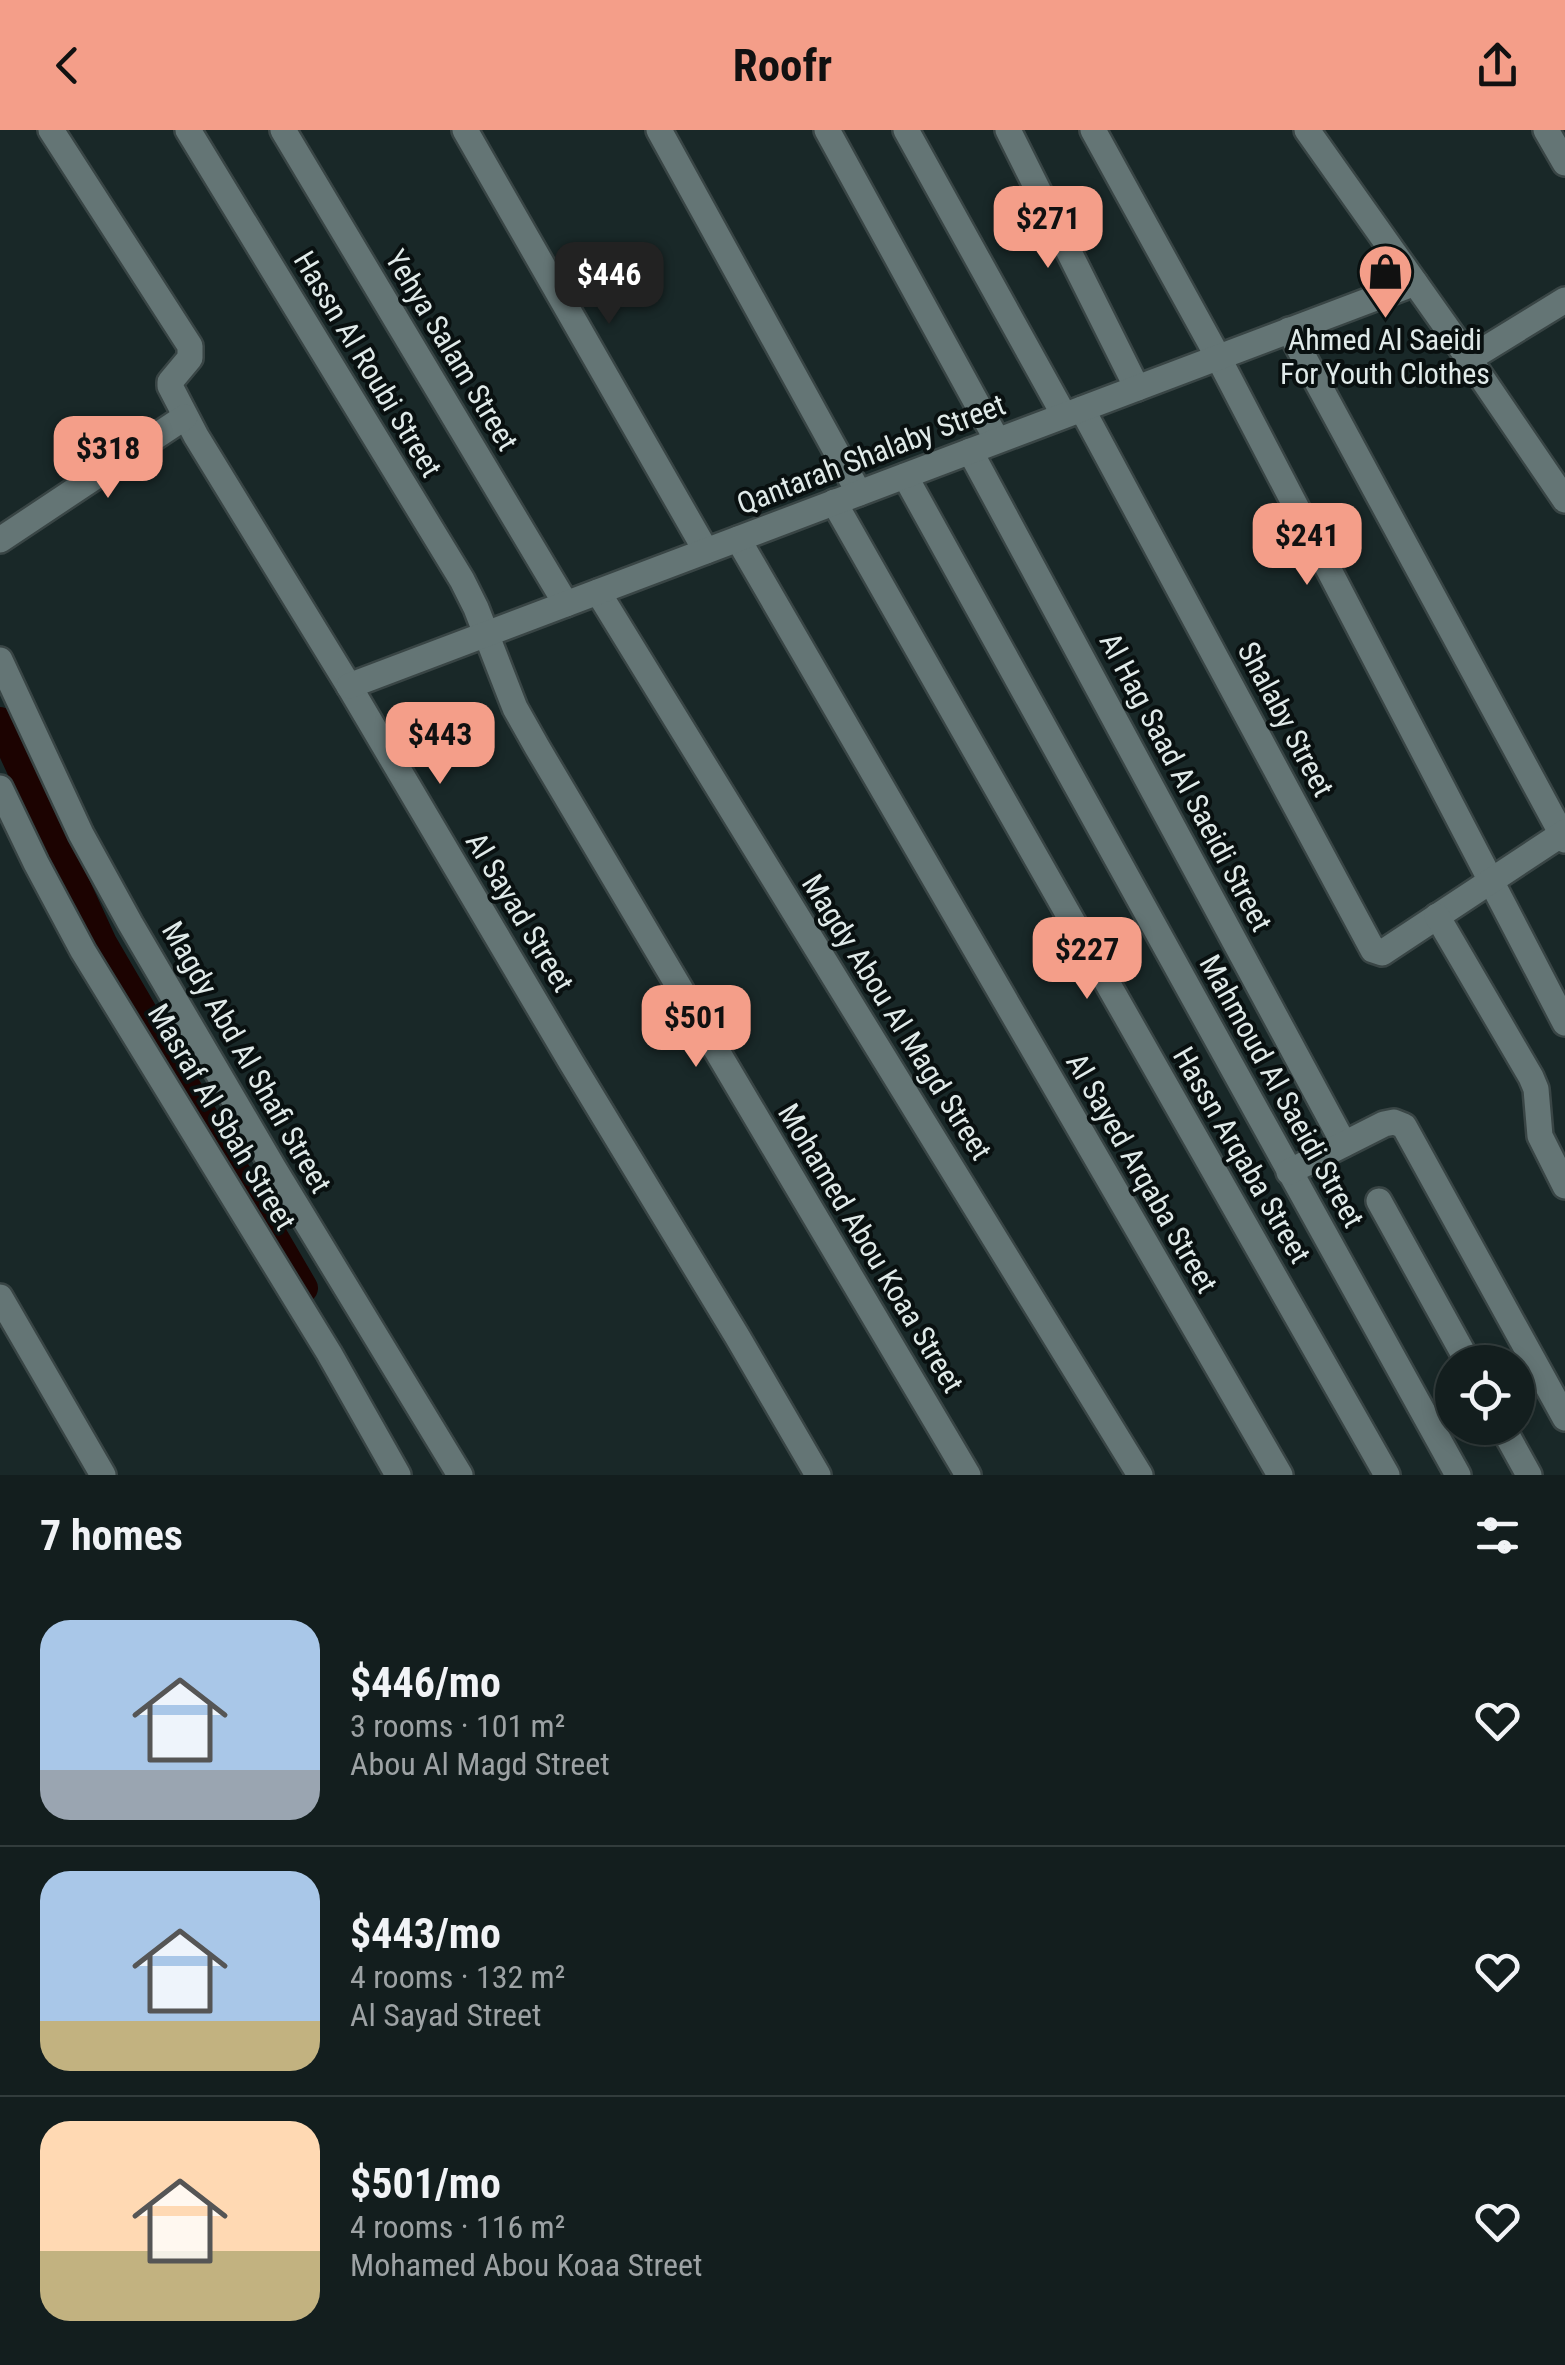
<!DOCTYPE html>
<meta charset="utf-8">
<style>
:root{--surface:#131e1e;--page:#202b2b;--text:#f1f3f6;--muted:#9da2a4;--line:#323c3c;--accent:#f49e89}
body{margin:0;font-family:"Roboto Condensed",sans-serif;background:var(--page);color:var(--text);height:100vh;display:flex;flex-direction:column;font-size:38px;white-space:nowrap}
*{box-sizing:border-box;margin:0}
p{font-size:32px;color:var(--muted)}
.icon{flex:none;width:55px;height:55px;fill:none;stroke:currentColor;stroke-width:2;stroke-linecap:round;stroke-linejoin:round}
.map{position:relative;height:1345px;overflow:hidden}
.details{display:flex;flex-direction:column;background:var(--surface);flex:1}
.details>*{flex:none}
.fabs{position:absolute;left:1435px;top:1215px;display:grid;gap:20px}
.fabs a{display:grid;place-items:center;width:100px;height:100px;border-radius:50%;background:var(--surface);box-shadow:0 5px 15px #0003,0 0 0 2px var(--line);font-size:50px}
.price{position:absolute;translate:-50% -85px;padding:0 22px;border-radius:20px;background:var(--accent);color:#111;font-size:32px;line-height:65px;filter:drop-shadow(0 2px 5px #0008)}
.price::after{content:'';position:absolute;left:50%;top:60px;width:30px;height:22px;margin-left:-15px;background:inherit;clip-path:polygon(0 0,100% 0,50% 100%)}
.price.current{background:#222;color:#fff}
ul{padding:0;list-style:none}
li{display:flex;align-items:center;gap:30px;height:250px;padding:0 40px}
li+li{border-top:2px solid var(--line)}
li span{display:grid;place-items:center;flex:none;width:280px;height:200px;border-radius:30px;color:#555}
li>.icon{margin-inline-start:auto}
span .icon{width:120px;height:120px;fill:#fffc;stroke-width:1}
li b{font-size:42px}
h2{display:flex;justify-content:space-between;align-items:center;height:120px;padding:0 40px;font-size:42px}
header{display:flex;justify-content:space-between;align-items:center;height:130px;padding:0 40px;background:var(--accent);color:#111;font-size:45px;font-weight:700}
.map>svg:first-child{display:block}
.lines{fill:none;stroke-linecap:round;stroke-linejoin:round}
.canal{stroke:#1c0301;stroke-width:30}
.minor-casing{stroke:#394545;stroke-width:30}
.tertiary-casing{stroke:#394545;stroke-width:30}
.minor{stroke:#647575;stroke-width:25}
.tertiary{stroke:#647575;stroke-width:25}
.labels{text-anchor:middle;dominant-baseline:central;stroke-width:8;stroke-linejoin:round;paint-order:stroke}
.poi-label{font-size:30px;fill:#e0eae9;stroke:#091010}
.street-label{font-size:30px;fill:#e0eae9;stroke:#091010}
</style>
<header><svg class="icon" aria-label="back" viewBox="0 0 24 24"><path d="M15 5l-7 7 7 7"/></svg>Roofr<svg class="icon" aria-label="share" viewBox="0 0 24 24"><path d="M12 15V3M7 8l5-5 5 5M5 13v7h14v-7"/></svg></header>
<div class="map">
<svg width="1565" height="1345" viewBox="0 0 1565 1345">
<rect width="100%" height="100%" fill="#192828"/>
<g class="lines">
<polyline class="canal" points="0,592 102,813 303,1158"/>
<defs>
<g id="minor">
<polyline points="51,0 190,216 190,228 170,252 170,256 196,306 349,556 571,932 737,1206 818,1345"/>
<polyline points="188,0 462,450 476,478 515,578 537,617 968,1345"/>
<polyline points="283,0 566,474"/>
<polyline points="465,0 706,421"/>
<polyline points="659,0 859,363"/>
<polyline points="827,0 997,310"/>
<polyline points="906,0 1064,285"/>
<polyline points="1008,0 1137,258"/>
<polyline points="1093,0 1218,227 1565,893"/>
<polyline points="1546,0 1565,33"/>
<polyline points="1289,200 1565,710"/>
<polyline points="1469,229 1565,170"/>
<polyline points="1082,279 1373,820 1382,823 1388,819 1565,702"/>
<polyline points="970,321 1344,1014"/>
<polyline points="905,346 1458,1345"/>
<polyline points="834,372 1387,1345"/>
<polyline points="738,409 1280,1345"/>
<polyline points="0,410 185,287"/>
<polyline points="598,462 1140,1345"/>
<polyline points="0,530 81,704 130,793 273,1037 460,1345"/>
<polyline points="349,556 1415,153"/>
<polyline points="0,658 36,733 83,821 329,1223 398,1345"/>
<polyline points="1437,786 1531,947 1536,959 1540,1006 1565,1056"/>
<polyline points="1289,1042 1384,994 1394,992 1404,996 1565,1288"/>
<polyline points="1379,1071 1468,1232"/>
<polyline points="0,1167 103,1345"/>
<polyline points="1503,1298 1529,1345"/>
</g>
<polyline id="tertiary" points="1307,0 1469,229 1565,370"/>
</defs>
<use href="#minor" class="minor-casing"/>
<use href="#tertiary" class="tertiary-casing"/>
<use href="#minor" class="minor"/>
<use href="#tertiary" class="tertiary"/>
</g>
<defs>
<symbol id="shop-pin" viewBox="-11 -11 22 30"><path d="M0 17L-7.5 6A9.5 9.5 0 1 1 7.5 6Z" fill="#f49e89" stroke="#091010"/><path d="M-5-2.5h2.3a2.7 3.5 0 0 1 5.4 0H5L5.5 6h-11ZM-1.5-2.5h3a1.5 2.3 0 0 0-3 0Z" fill="#111"/></symbol>
</defs>
<g fill-rule="evenodd">
<use href="#shop-pin" x="1354" y="110" width="63" height="86"/>
</g>
<g class="labels">
<g class="poi-label">
<text x="1385" y="209">Ahmed Al Saeidi<tspan x="1385" dy="34">For Youth Clothes</tspan></text>
</g>
<g class="street-label">
<text transform="translate(452 220) rotate(59)">Yehya Salam Street</text>
<text transform="translate(368 234) rotate(59)">Hassn Al Roubi Street</text>
<text transform="translate(871 324) rotate(-21)">Qantarah Shalaby Street</text>
<text transform="translate(1286 589) rotate(62)">Shalaby Street</text>
<text transform="translate(1186 652) rotate(62)">Al Hag Saad Al Saeidi Street</text>
<text transform="translate(520 782) rotate(59)">Al Sayad Street</text>
<text transform="translate(897 887) rotate(58)">Magdy Abou Al Magd Street</text>
<text transform="translate(247 927) rotate(60)">Magdy Abd Al Shafi Street</text>
<text transform="translate(1282 961) rotate(61)">Mahmoud Al Saeidi Street</text>
<text transform="translate(222 987) rotate(59)">Masraf Al Sbah Street</text>
<text transform="translate(1242 1025) rotate(60)">Hassn Arqaba Street</text>
<text transform="translate(1142 1043) rotate(60)">Al Sayed Arqaba Street</text>
<text transform="translate(871 1118) rotate(59)">Mohamed Abou Koaa Street</text>
</g>
</g>
</svg>
<div class="fabs">
<a><svg class="icon" aria-label="locate" viewBox="0 0 24 24"><circle cx="12" cy="12" r="6"/><path d="M12 2v4M12 18v4M2 12h4M18 12h4"/></svg></a>
</div>
<b class="price" style="left:1048px;top:141px">$271</b>
<b class="price current" style="left:609px;top:197px">$446</b>
<b class="price" style="left:108px;top:371px">$318</b>
<b class="price" style="left:1307px;top:458px">$241</b>
<b class="price" style="left:440px;top:657px">$443</b>
<b class="price" style="left:1087px;top:872px">$227</b>
<b class="price" style="left:696px;top:940px">$501</b>
</div>
<section class="details">
<h2>7 homes<svg class="icon" aria-label="filters" viewBox="0 0 24 24"><path d="M4 7h16M4 17h16"/><circle cx="9" cy="7" r="2"/><circle cx="15" cy="17" r="2"/></svg></h2>
<ul>
<li><span style="background:linear-gradient(#a9c7e8 75%,#9aa5b1 0)"><svg class="icon" aria-label="home" viewBox="0 0 24 24"><path d="M3 11l9-7 9 7M6 9v11h12V9"/></svg></span><div><b>$446/mo</b><p>3 rooms · 101 m²</p><p>Abou Al Magd Street</p></div><svg class="icon" aria-label="heart" viewBox="0 0 24 24"><path d="M12 20l-8-8c-3-5 5-10 8-4 3-6 11-1 8 4z"/></svg></li>
<li><span style="background:linear-gradient(#a9c7e8 75%,#c2b280 0)"><svg class="icon" aria-label="home" viewBox="0 0 24 24"><path d="M3 11l9-7 9 7M6 9v11h12V9"/></svg></span><div><b>$443/mo</b><p>4 rooms · 132 m²</p><p>Al Sayad Street</p></div><svg class="icon" aria-label="heart" viewBox="0 0 24 24"><path d="M12 20l-8-8c-3-5 5-10 8-4 3-6 11-1 8 4z"/></svg></li>
<li><span style="background:linear-gradient(#ffd9b3 65%,#c2b280 0)"><svg class="icon" aria-label="home" viewBox="0 0 24 24"><path d="M3 11l9-7 9 7M6 9v11h12V9"/></svg></span><div><b>$501/mo</b><p>4 rooms · 116 m²</p><p>Mohamed Abou Koaa Street</p></div><svg class="icon" aria-label="heart" viewBox="0 0 24 24"><path d="M12 20l-8-8c-3-5 5-10 8-4 3-6 11-1 8 4z"/></svg></li>
</ul>
</section>
